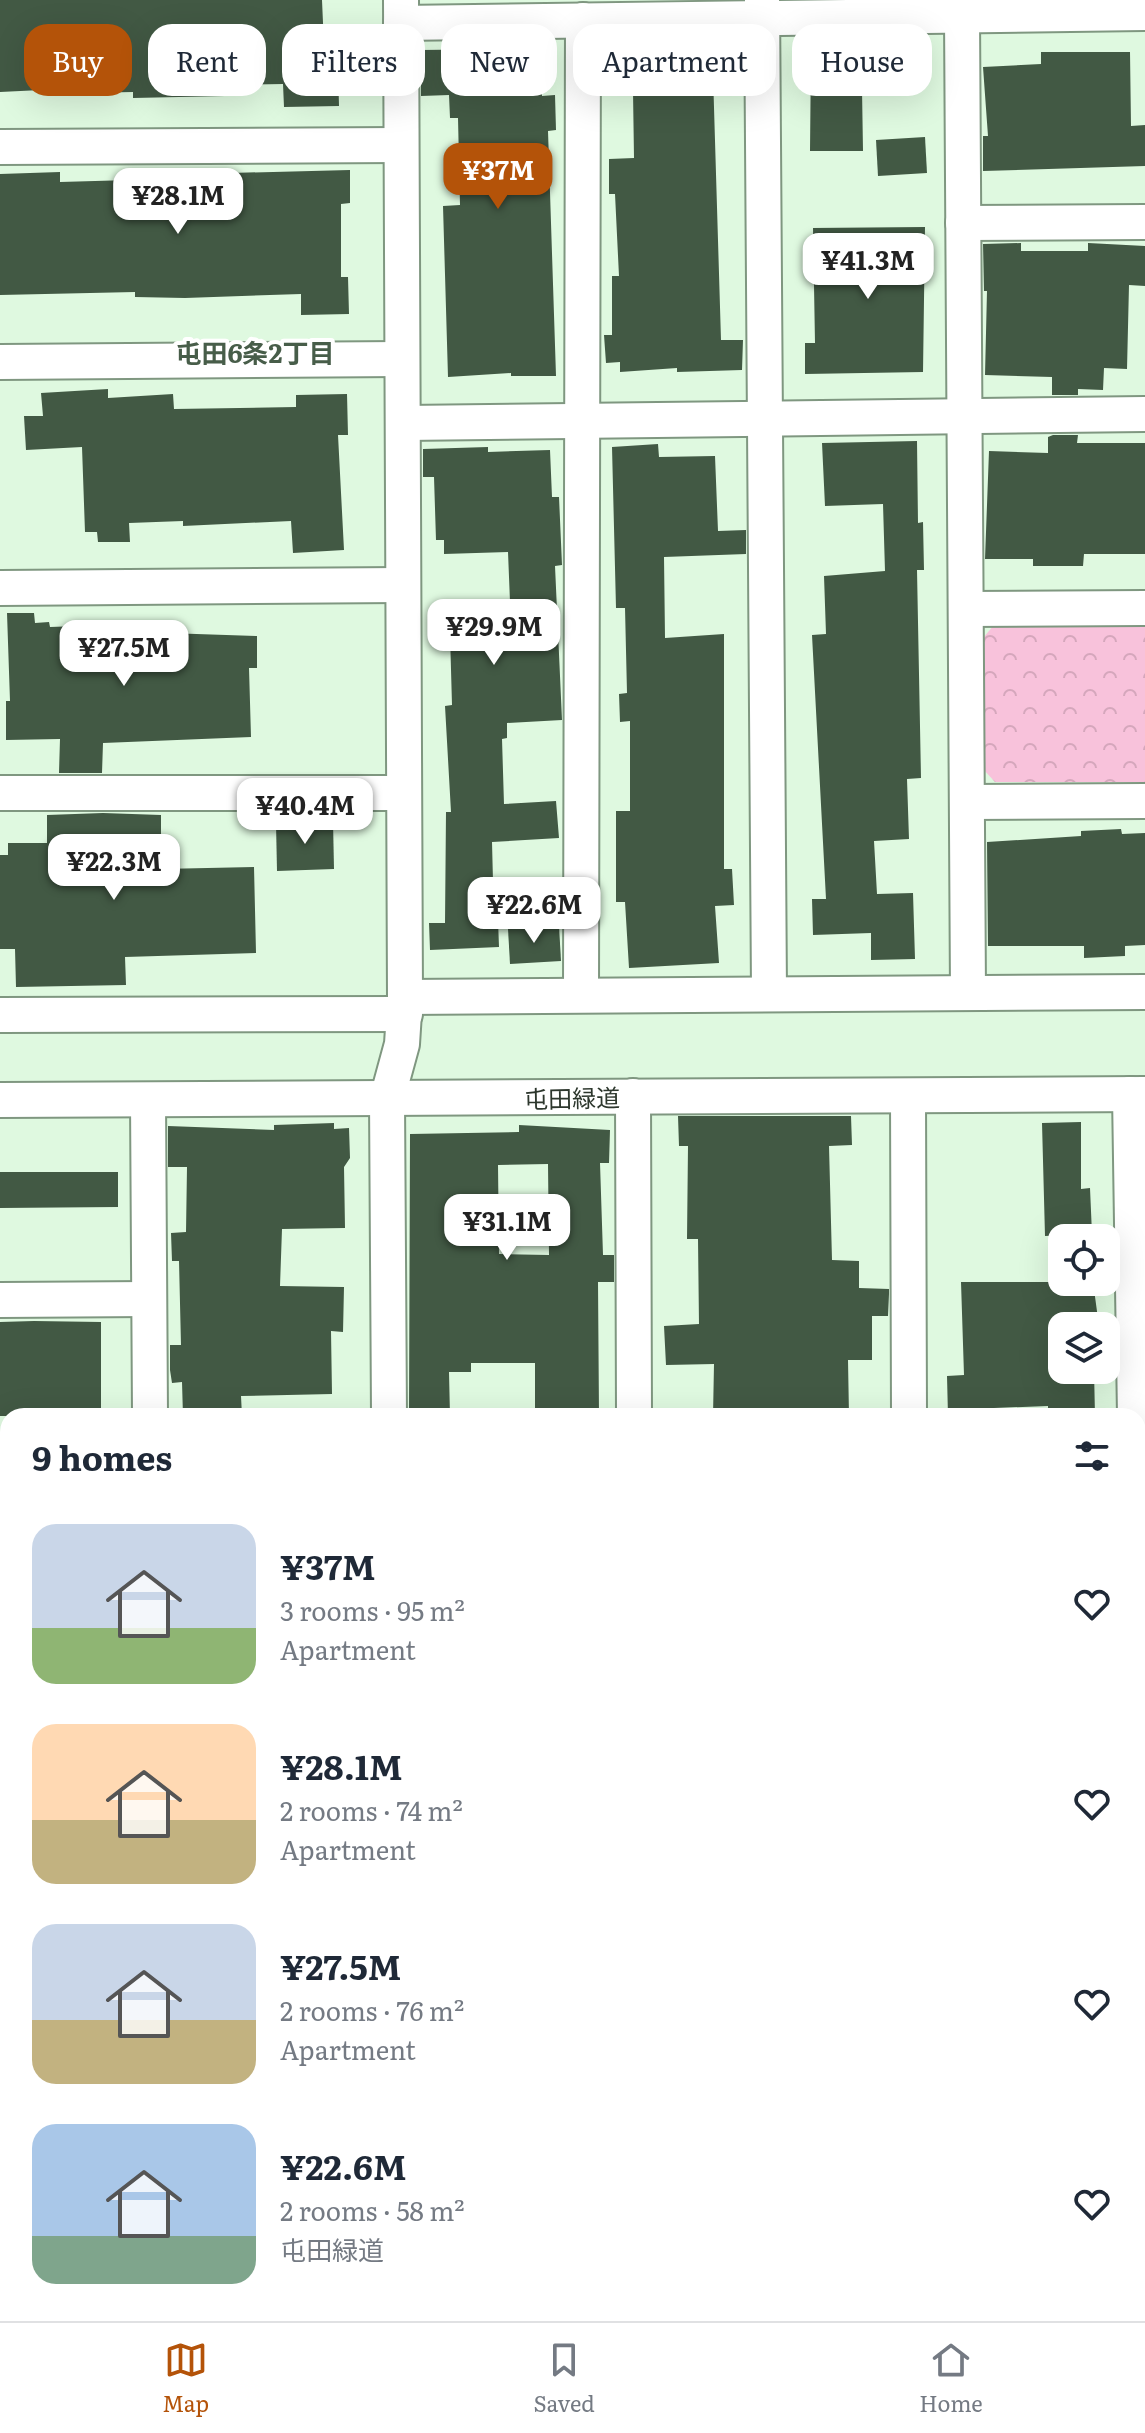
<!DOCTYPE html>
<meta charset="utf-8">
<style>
:root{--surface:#fff;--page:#f6f6f7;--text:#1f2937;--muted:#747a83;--line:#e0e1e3;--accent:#b45309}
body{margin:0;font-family:Literata,"Noto Sans JP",serif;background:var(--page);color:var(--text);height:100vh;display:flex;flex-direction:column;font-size:30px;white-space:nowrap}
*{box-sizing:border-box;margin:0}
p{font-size:26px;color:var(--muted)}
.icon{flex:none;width:44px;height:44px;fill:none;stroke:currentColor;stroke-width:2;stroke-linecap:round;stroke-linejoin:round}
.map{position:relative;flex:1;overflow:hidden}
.details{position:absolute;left:0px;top:1408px;width:1146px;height:914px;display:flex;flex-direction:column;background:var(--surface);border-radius:24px 24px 0 0;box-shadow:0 8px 32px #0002}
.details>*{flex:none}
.banner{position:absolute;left:24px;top:24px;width:1098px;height:72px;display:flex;gap:16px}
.fabs{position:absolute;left:1048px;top:1224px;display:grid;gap:16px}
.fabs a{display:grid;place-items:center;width:72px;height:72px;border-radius:16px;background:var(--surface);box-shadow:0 8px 32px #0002;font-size:40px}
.price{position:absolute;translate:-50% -68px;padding:0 18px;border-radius:16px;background:#fff;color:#222;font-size:26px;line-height:52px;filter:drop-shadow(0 2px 4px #0008)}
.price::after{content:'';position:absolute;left:50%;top:48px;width:24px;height:18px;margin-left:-12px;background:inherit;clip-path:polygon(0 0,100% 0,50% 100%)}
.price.current{background:var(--accent);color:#fff}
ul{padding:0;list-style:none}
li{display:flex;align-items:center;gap:24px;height:200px;padding:0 32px}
li span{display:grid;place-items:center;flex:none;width:224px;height:160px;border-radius:24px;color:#555}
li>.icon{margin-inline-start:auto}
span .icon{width:96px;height:96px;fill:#fffc;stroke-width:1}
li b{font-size:34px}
h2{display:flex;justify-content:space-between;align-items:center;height:96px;padding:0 32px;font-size:34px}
.chip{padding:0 28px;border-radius:24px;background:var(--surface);box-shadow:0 8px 32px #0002;font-size:28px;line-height:72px}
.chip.current{background:var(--accent);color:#fff}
.menu{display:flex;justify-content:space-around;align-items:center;height:112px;border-top:2px solid var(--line);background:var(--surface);font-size:22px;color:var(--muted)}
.menu a{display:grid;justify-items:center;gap:4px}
.menu .current{color:var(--accent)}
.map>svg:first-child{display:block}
.park{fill:url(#park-crowns)}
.building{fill:#425944;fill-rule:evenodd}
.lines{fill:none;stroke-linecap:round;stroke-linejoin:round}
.street-casing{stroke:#7f9780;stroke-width:38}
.street{stroke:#fff;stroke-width:34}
.labels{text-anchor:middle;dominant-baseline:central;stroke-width:8;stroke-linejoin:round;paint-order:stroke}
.street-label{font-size:24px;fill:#2d372d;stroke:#fff}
.neighbourhood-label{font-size:26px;font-weight:bold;fill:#475d49;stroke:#fff}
</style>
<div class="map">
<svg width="1145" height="2321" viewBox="0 0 1145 2321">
<defs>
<pattern id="park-crowns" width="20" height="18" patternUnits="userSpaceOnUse" patternTransform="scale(2)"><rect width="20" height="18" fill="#f8c2db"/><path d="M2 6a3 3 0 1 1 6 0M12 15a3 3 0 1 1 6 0" fill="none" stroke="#d5a7bc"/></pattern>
</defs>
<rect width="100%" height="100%" fill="#dff9e0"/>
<polygon class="park" points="993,626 1145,626 1145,782 995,782 983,769 984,637"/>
<g class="building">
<polygon points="0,0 322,0 325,69 338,69 339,106 284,107 283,84 225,85 225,96 133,98 133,92 83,93 82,88 0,92"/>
<polygon points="540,41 542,96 555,95 556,130 548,131 556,376 511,376 511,373 448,377 443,206 460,205 458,118 450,118 449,95 421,96 421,50 505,49 505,42"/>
<polygon points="712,41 721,340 743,340 742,370 677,372 677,368 620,372 620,362 606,363 604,335 612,335 612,276 619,276 615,194 609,194 609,159 634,158 633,91 608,91 607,44"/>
<polygon points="918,44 919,87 862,89 863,151 810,151 811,49"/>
<polygon points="1041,52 1130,52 1131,126 1145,125 1145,166 983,171 983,136 988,136 983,67 1041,64"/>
<polygon points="925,137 927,173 878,176 876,140"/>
<polygon points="350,170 350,203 341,204 341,277 348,277 349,314 301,315 301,294 185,298 135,297 135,292 0,295 0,174 60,172 60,182 130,180 130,175 231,176 231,173"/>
<polygon points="925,227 923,372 805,374 805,343 815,343 813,228"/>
<polygon points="1021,243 1021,251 1088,251 1088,243 1145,246 1145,286 1129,285 1127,369 1104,368 1103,390 1078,389 1078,395 1052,395 1052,377 985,375 987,291 984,291 983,244"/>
<polygon points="108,389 108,398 173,394 174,409 296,407 296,395 347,394 348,435 338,435 344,550 293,553 291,521 183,526 183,521 129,523 130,542 98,542 97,532 85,532 82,447 26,450 24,416 43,416 41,393"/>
<polygon points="1053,435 1078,435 1077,443 1145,443 1145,554 1084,554 1083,566 1033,566 1033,559 985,559 989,451 1048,453 1048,437"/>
<polygon points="917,441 918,523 923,522 924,570 917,570 921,778 907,779 909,839 874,841 877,894 913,893 915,959 871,960 871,933 813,935 812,899 826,899 812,635 826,634 824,576 885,571 883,504 825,506 822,443"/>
<polygon points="658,444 659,457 715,456 718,531 746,530 746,554 664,557 665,638 724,634 724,869 732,869 734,905 715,906 719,963 629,968 625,902 616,902 616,811 630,811 630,721 620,722 619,694 627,693 625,608 616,608 612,447"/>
<polygon points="488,447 488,452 550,450 552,497 559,497 562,565 555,566 562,720 507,723 507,738 502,739 504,804 556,801 559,838 492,842 494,921 498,920 499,947 430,950 429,923 445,923 446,812 451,812 445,706 452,705 450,634 439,634 439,602 510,602 508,552 444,554 444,540 436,540 434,477 423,477 423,449"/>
<polygon points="7,613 34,613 35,623 49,622 50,627 107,625 107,631 257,636 257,668 249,668 251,737 103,743 102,773 59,773 60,739 6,740 6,701 10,701"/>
<polygon points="103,813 161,815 161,869 254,867 256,953 125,957 126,985 16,987 15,949 0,949 0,855 8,855 8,843 47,843 47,815"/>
<polygon points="333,821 334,869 277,871 276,823"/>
<polygon points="1121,829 1122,834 1145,833 1145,945 1125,946 1125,956 1084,958 1084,946 988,946 987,842 1081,836 1081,831"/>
<polygon points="559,926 561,961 510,964 508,929"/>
<polygon points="678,1116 851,1116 852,1145 829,1146 832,1260 859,1261 859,1288 889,1289 889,1294 888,1316 872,1316 872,1360 848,1360 849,1416 713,1416 714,1364 666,1365 664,1326 699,1324 698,1239 687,1239 688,1146 679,1146"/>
<polygon points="1081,1122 1081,1189 1090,1188 1092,1234 1045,1236 1042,1123"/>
<polygon points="334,1123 334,1129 349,1128 350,1158 344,1167 345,1228 282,1229 280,1286 344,1287 343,1332 331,1331 332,1394 241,1396 242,1416 183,1416 182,1382 172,1383 170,1370 170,1345 181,1345 179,1261 172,1261 171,1233 186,1232 187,1167 168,1167 168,1126 274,1130 274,1125"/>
<path d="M519,1125L610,1130L609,1163H600L603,1255H614V1282H598L599,1416H535V1363H471V1372H449L450,1416H409L410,1134L519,1132ZM548,1164L549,1255L499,1254L498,1165Z"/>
<polygon points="0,1172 118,1172 118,1207 0,1208"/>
<polygon points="961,1282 1093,1282 1099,1326 1062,1326 1062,1370 1098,1370 1094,1370 1095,1416 1048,1416 1048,1406 994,1408 994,1416 948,1416 947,1376 964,1375"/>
<polygon points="34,1321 101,1322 101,1416 0,1416 0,1322"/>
</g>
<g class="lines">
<defs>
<g id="street">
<polyline points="762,0 769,992"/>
<polyline points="962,15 968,992"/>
<polyline points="401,23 1145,13"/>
<polyline points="0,147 401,145"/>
<polyline points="963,223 1145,222"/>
<polyline points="0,362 402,359"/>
<polyline points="405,423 1145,414"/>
<polyline points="0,588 402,585"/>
<polyline points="966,609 1145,608"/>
<polyline points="0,793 404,793"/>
<polyline points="967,802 1145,801"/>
<polyline points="581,995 583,20"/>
<polyline points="405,997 1145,992"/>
<polyline points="0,1015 405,1014"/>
<polyline points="1130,1094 1135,1416"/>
<polyline points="633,1096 634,1416"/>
<polyline points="908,1096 909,1416"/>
<polyline points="0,1100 1145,1094"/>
<polyline points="148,1100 150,1416"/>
<polyline points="0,1300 149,1299"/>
<polyline points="389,1416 387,1099 402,1044 405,997 401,0"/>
<polyline points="0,1808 8,1808"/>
<polyline points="1138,1826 1142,2144 1145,2151"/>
<polyline points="0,2145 8,2145"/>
<polyline points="149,2314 149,2321"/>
<polyline points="393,2314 393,2321"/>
<polyline points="642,2314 642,2321"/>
<polyline points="923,2314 923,2321"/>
</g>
</defs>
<use href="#street" class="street-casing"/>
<use href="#street" class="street"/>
</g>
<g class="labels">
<g class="street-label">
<text transform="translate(572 1097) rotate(-1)">屯田緑道</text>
</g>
<g class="neighbourhood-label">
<text x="255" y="351">屯田6条2丁目</text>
</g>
</g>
</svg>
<div class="fabs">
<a><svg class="icon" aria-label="locate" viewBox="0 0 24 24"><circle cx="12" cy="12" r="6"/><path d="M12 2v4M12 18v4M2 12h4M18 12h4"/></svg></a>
<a><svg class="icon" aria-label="layers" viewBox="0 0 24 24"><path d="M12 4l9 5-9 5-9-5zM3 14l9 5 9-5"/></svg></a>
</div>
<b class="price current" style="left:498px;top:211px">¥37M</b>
<b class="price" style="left:178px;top:236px">¥28.1M</b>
<b class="price" style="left:868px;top:301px">¥41.3M</b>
<b class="price" style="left:494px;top:667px">¥29.9M</b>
<b class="price" style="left:124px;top:688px">¥27.5M</b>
<b class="price" style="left:305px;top:846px">¥40.4M</b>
<b class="price" style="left:114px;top:902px">¥22.3M</b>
<b class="price" style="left:534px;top:945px">¥22.6M</b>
<b class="price" style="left:507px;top:1262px">¥31.1M</b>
<div class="banner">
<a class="chip current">Buy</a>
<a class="chip">Rent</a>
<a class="chip">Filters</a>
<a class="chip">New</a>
<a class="chip">Apartment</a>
<a class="chip">House</a>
</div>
<section class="details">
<h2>9 homes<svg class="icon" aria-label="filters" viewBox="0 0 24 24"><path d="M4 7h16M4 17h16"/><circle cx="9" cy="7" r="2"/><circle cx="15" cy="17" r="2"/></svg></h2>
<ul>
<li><span style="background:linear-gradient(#c9d6e8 65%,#8fb573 0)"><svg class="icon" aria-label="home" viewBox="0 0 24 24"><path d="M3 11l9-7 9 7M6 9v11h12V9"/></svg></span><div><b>¥37M</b><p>3 rooms · 95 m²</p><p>Apartment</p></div><svg class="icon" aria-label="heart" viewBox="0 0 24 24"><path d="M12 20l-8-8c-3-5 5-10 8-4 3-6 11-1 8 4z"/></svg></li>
<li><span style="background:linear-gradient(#ffd9b3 60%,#c2b280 0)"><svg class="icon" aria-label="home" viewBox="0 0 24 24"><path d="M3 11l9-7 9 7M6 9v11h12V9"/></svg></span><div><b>¥28.1M</b><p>2 rooms · 74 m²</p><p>Apartment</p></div><svg class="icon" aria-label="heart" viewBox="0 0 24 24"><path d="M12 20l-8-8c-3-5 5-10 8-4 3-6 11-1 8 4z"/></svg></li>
<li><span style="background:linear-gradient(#c9d6e8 60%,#c2b280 0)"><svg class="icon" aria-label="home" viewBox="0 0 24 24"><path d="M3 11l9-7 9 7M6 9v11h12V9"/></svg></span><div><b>¥27.5M</b><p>2 rooms · 76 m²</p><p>Apartment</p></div><svg class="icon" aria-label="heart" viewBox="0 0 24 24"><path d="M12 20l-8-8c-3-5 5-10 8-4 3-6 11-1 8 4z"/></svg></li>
<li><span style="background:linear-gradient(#a9c7e8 70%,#7fa58c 0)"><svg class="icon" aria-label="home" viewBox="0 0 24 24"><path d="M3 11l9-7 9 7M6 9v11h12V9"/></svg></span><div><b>¥22.6M</b><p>2 rooms · 58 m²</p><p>屯田緑道</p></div><svg class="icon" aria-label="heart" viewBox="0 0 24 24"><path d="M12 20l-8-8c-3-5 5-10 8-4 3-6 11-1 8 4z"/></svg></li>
</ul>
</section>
</div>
<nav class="menu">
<a class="current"><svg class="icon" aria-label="map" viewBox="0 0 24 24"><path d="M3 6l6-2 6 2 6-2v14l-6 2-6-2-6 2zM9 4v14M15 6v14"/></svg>Map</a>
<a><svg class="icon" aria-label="saved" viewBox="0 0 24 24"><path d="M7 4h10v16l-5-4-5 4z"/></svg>Saved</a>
<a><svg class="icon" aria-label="home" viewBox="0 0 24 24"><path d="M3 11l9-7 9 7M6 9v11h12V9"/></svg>Home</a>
</nav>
